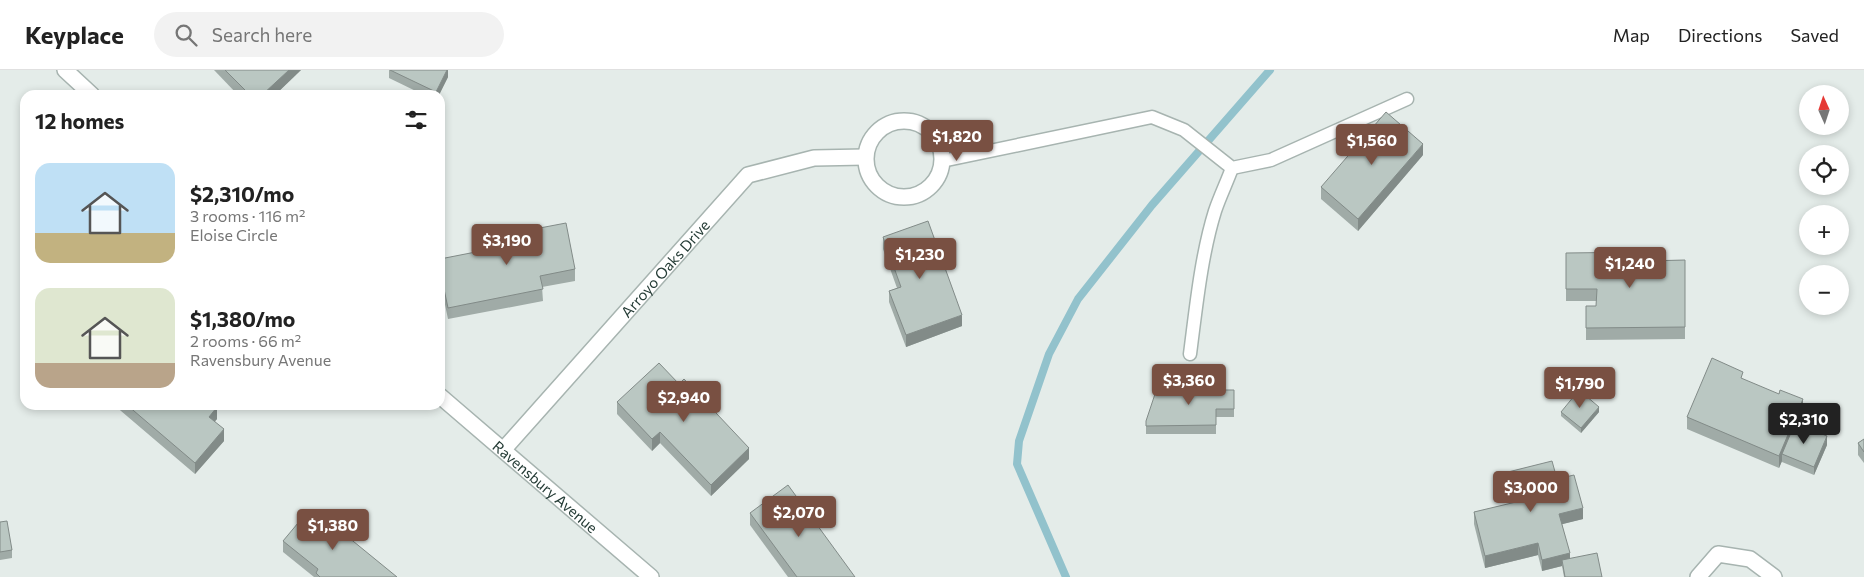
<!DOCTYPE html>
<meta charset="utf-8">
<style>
:root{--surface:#fff;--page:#f2f2f2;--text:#222;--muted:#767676;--line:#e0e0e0;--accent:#795042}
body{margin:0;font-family:Commissioner,sans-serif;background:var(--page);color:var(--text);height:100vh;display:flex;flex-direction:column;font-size:19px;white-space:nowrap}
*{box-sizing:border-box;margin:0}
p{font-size:16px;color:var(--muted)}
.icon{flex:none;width:28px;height:28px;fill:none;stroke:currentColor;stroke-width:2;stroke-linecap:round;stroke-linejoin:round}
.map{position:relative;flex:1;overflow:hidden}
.panel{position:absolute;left:20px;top:20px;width:425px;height:320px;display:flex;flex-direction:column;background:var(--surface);border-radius:15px;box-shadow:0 2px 8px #0003}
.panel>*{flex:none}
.needle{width:32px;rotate:357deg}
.fabs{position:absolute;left:1799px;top:15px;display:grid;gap:10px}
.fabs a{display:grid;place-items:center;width:50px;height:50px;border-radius:50%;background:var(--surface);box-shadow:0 2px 8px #0003;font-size:25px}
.price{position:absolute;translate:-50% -42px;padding:0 11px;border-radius:5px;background:var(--accent);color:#fff;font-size:16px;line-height:32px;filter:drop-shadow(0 1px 2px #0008)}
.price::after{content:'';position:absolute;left:50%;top:30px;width:15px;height:11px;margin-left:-8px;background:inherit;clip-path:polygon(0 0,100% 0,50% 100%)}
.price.on{background:#222;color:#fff}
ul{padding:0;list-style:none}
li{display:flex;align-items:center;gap:15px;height:125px;padding:0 15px}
li span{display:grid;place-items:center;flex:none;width:140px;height:100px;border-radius:15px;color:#555}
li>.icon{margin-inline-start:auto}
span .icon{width:60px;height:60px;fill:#fffc;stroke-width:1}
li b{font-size:21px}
h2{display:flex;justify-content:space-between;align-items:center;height:60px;padding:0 15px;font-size:21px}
header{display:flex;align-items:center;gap:30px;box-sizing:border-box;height:70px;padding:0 25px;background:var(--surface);border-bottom:1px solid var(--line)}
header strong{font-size:24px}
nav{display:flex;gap:28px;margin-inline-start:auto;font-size:18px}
.search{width:350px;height:45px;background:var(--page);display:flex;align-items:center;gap:12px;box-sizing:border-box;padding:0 18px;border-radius:28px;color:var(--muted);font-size:19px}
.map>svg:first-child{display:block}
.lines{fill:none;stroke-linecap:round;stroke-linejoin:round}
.stream{stroke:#92c2cc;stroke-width:8}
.service-casing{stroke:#a7b4b0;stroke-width:15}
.minor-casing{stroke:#a7b4b0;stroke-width:18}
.service{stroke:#fff;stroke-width:12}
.minor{stroke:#fff;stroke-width:15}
.wall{fill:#a0aba7}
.shaded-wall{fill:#828b88}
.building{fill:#bac7c2;stroke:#828b88}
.labels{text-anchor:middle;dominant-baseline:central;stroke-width:4.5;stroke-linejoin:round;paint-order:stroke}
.street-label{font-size:15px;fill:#253c36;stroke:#f5f9f7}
</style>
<header>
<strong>Keyplace</strong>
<div class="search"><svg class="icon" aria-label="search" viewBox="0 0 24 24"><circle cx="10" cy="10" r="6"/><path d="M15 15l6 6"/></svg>Search here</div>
<nav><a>Map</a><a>Directions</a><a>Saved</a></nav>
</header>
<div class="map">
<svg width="1864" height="507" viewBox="0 0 1864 507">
<rect width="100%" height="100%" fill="#e4ece9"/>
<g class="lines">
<polyline class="stream" points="1066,507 1017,394 1019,371 1049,284 1078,229 1152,135 1270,0"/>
<defs>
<g id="service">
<polyline points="942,91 1152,47 1184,60 1232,98 1271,90 1407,29"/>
<path d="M1190,284C1196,238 1201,186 1215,141C1220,126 1227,112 1232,98"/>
</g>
<g id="minor">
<polyline points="65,0 92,25"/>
<circle cx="904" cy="89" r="38"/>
<path id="s1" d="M440,326L651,507"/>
<path id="s2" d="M504,379L748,105L814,88L865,87"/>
<polyline points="1698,507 1718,484 1750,489 1774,507"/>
</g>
</defs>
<use href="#service" class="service-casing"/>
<use href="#minor" class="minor-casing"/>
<use href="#service" class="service"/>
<use href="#minor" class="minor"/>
</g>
<g class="wall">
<polygon points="214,0 301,0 275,25 238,25"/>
<polygon points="389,0 448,0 448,7 439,25 424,25 389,8"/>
<polygon points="1423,85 1358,161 1321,129 1321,117"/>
<polygon points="524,161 575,199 575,211 542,217 543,231 448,249 440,211 440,189 499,178 498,162"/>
<polygon points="883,167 962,256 906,277 889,232 889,221 897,218 883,179"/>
<polygon points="1566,183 1646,191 1685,190 1685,269 1586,270 1586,236 1596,236 1597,231 1566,231"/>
<polygon points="1743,309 1803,341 1797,354 1827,375 1814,405 1782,392 1782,391 1779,398 1687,359 1687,347"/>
<polygon points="1212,320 1234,320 1234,347 1216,347 1216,364 1146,364 1146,351"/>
<polygon points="617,332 749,389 711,426 660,373 652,381 617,344"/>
<polygon points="114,335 214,335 217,349 215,351 224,371 195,404"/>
<polygon points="1561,342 1599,342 1581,363 1561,346"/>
<polygon points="1864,369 1864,393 1858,385 1858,373"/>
<polygon points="1508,402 1557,409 1583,449 1562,454 1570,489 1602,507 1564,507 1562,496 1542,501 1538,485 1485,498 1474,454 1474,442 1513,433 1508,413"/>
<polygon points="750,443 855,507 788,507 750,455"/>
<polygon points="0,452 12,480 12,488 0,490"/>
<polygon points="334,463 397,507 314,507 283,482 283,471"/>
</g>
<g class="shaded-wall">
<polygon points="289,0 301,0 275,25 262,25"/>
<polygon points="447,0 448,0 448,7 439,25 436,25 436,22"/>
<polygon points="1423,74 1423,85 1358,161 1358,149"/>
<polygon points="962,245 962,256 906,277 906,265"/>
<polygon points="1803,329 1803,341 1784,385 1782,384 1782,391 1779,398 1779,386"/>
<polygon points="217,337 217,349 209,358 209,347"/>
<polygon points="1599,337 1599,342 1581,363 1581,358"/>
<polygon points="224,359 224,371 195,404 195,393"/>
<polygon points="660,362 660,373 652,381 652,369"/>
<polygon points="1827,366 1827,375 1814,405 1814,397"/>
<polygon points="749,378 749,389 711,426 711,415"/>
<polygon points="1583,438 1583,449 1559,455 1559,444"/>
<polygon points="1538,473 1538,485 1485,498 1485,486"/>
<polygon points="1570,483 1570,495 1562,490 1562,496 1542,501 1542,490"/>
</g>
<g class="building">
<polygon points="225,0 289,0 262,25 250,25"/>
<polygon points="390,0 447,0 436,22"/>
<polygon points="1386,42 1423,74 1358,149 1321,117"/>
<polygon points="928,151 962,245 906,265 889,221 901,217 883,167"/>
<polygon points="566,153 575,199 540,206 543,219 448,238 440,200 440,189 501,177 498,162 523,157 524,161"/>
<polygon points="1646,182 1646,191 1685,190 1685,257 1586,258 1586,236 1596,236 1597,219 1566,219 1566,183"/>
<polygon points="1712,288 1743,302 1741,308 1779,324 1780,320 1803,329 1779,386 1687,347"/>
<polygon points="659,293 679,314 684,309 749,378 711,415 660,362 652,369 617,332"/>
<polygon points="1204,309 1212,310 1212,320 1234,320 1234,339 1216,339 1216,355 1146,356 1146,351 1156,321 1186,320"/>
<polygon points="1579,320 1599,337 1581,358 1561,342"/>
<polygon points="127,335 214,335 217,337 209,347 224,359 195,393"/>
<polygon points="1795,353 1827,366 1814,397 1782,384"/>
<polygon points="1864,369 1864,382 1858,373"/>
<polygon points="1552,391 1557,409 1574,405 1583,438 1559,444 1570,483 1542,490 1538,473 1485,486 1474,442 1516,432 1508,402"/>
<polygon points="788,415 855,507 797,507 750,443"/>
<polygon points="308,441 334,463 337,458 397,507 320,507 316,503 318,499 283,471"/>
<polygon points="7,451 12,480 0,482 0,452"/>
<polygon points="1597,483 1602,507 1565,507 1562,490"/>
</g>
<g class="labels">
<g class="street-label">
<text stroke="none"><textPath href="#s2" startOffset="242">Arroyo Oaks Drive</textPath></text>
<text stroke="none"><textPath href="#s1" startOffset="139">Ravensbury Avenue</textPath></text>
</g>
</g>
</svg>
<div class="fabs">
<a><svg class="needle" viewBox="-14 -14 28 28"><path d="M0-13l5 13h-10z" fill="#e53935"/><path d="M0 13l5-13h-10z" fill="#767676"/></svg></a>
<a><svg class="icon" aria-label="locate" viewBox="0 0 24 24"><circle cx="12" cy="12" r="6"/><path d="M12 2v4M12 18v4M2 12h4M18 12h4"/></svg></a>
<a>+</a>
<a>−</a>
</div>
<b class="price" style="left:957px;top:92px">$1,820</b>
<b class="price" style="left:1372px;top:96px">$1,560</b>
<b class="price" style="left:507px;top:196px">$3,190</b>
<b class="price" style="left:920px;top:210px">$1,230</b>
<b class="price" style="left:1630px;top:219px">$1,240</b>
<b class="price" style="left:1189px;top:336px">$3,360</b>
<b class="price" style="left:1580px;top:339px">$1,790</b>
<b class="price" style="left:684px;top:353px">$2,940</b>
<b class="price on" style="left:1804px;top:375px">$2,310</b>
<b class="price" style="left:1531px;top:443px">$3,000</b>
<b class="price" style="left:799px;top:468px">$2,070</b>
<b class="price" style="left:333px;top:481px">$1,380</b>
<section class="panel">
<h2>12 homes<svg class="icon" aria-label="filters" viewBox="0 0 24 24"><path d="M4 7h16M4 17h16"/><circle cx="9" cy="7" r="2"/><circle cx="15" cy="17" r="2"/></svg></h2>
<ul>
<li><span style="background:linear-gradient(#bfe0f5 70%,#c2b280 0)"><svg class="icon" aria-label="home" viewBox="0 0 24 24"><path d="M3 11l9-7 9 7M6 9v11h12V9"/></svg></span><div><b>$2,310/mo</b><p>3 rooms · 116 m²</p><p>Eloise Circle</p></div></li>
<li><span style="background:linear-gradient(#dfe7d0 75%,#b9a48a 0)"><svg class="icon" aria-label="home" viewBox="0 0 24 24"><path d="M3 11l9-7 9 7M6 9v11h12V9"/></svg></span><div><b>$1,380/mo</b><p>2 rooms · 66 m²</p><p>Ravensbury Avenue</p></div></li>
</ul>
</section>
</div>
